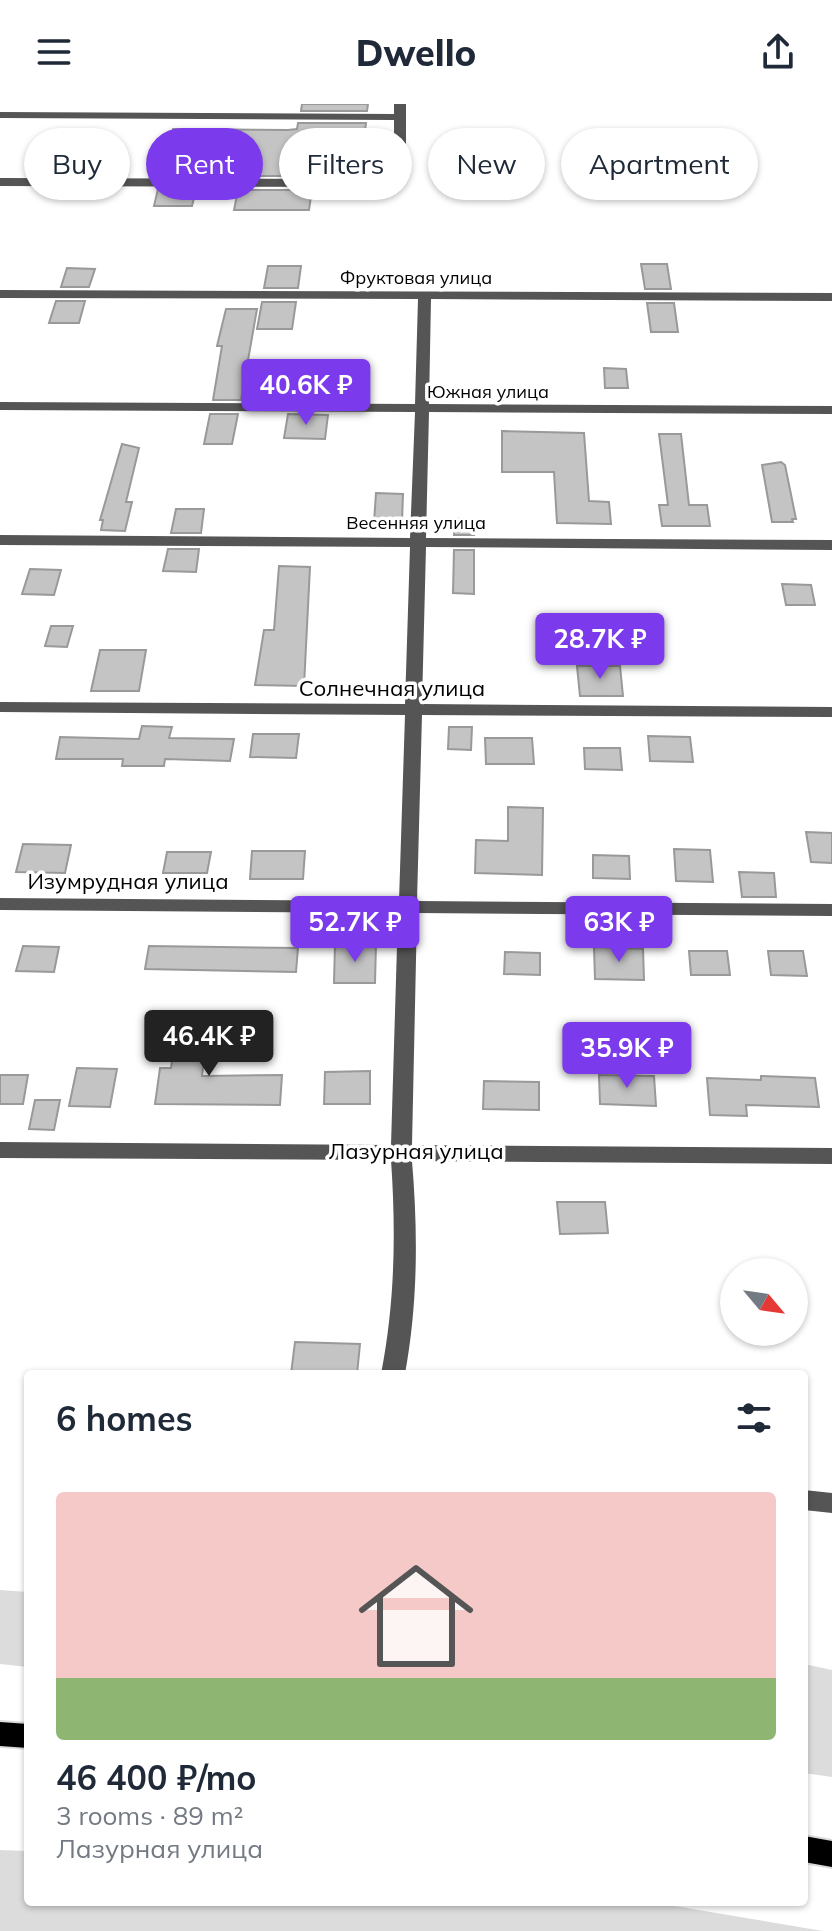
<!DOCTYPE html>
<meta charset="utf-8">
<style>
:root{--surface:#fff;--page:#f6f6f7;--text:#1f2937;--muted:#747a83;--line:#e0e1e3;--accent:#7c3aed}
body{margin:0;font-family:Mulish,sans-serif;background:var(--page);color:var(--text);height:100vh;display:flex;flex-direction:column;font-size:30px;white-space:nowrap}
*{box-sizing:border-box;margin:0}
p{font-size:26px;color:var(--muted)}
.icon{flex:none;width:44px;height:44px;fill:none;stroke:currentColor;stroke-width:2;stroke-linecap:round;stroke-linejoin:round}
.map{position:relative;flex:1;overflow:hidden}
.drawer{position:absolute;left:24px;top:1266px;width:784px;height:536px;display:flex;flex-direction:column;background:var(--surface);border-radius:8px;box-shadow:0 2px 6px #0004}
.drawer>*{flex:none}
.hud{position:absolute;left:24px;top:24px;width:784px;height:72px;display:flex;gap:16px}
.needle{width:52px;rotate:119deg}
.buttons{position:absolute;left:720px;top:1154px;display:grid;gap:16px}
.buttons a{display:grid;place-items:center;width:88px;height:88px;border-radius:50%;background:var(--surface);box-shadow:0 2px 6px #0004;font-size:40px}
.price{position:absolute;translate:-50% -68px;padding:0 18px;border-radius:8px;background:var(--accent);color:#fff;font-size:26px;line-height:52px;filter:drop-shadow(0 2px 4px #0008)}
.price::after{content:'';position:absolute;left:50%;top:48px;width:24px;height:18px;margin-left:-12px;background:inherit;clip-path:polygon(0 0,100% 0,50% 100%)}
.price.on{background:#222;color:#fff}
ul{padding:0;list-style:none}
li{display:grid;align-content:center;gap:16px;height:424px;padding:0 32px}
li+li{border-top:2px solid var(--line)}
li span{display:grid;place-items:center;height:248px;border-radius:8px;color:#555}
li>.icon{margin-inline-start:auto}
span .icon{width:144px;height:144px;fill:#fffc;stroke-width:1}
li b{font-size:34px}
h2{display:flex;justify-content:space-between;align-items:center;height:96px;padding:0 32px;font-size:34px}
.chip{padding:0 28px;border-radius:36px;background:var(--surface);box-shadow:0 2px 6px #0004;font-size:28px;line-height:72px}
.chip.on{background:var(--accent);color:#fff}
header{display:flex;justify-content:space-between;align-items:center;height:104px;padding:0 32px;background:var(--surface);font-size:36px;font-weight:800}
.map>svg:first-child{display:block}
.green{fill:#dcdcdc}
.building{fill:#c4c4c4;stroke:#999;stroke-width:2}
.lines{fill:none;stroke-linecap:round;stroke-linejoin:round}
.major-casing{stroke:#dbdbdb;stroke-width:4}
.minor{fill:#555;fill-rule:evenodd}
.major{fill:#000;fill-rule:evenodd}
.labels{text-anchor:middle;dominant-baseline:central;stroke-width:7;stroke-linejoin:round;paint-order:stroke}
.far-street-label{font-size:18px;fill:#000;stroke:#fff}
.street-label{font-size:22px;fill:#000;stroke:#fff}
</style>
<header><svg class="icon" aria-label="menu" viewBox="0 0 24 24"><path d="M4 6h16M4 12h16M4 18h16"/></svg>Dwello<svg class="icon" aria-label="share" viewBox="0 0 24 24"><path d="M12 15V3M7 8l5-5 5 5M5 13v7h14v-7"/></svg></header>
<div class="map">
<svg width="832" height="1827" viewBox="0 0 832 1827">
<rect width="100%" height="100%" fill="#fff"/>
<g class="green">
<polygon points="0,1486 28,1488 28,1563 0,1560"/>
<polygon points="804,1560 832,1566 832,1673 804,1669"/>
<polygon points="0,1746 28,1747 28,1798 651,1798 823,1827 0,1827"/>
</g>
<g class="building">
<polygon points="302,0 368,0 367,7 301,7"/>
<polygon points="298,19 366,19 364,34 351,34 346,68 315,67 314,72 241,72 242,68 201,67 200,72 162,71 173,25 288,26 297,25"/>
<polygon points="158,85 196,86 192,102 154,102"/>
<polygon points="238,86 312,86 309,106 234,106"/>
<polygon points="641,160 667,160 671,185 645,185"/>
<polygon points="268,162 301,162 298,184 264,184"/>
<polygon points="67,164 95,165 89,183 61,183"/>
<polygon points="56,197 85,197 79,219 49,219"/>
<polygon points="262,198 296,198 292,225 257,225"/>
<polygon points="647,199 674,199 678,228 651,228"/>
<polygon points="226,205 257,205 241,296 213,296 222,242 217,242"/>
<polygon points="604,264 626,265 628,284 605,284"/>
<polygon points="293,276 332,276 330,297 290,296"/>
<polygon points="210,310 238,310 232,340 204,340"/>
<polygon points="288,310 328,311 325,335 284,334"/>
<polygon points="502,327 584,329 589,397 609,398 611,420 557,419 554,368 502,368"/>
<polygon points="659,330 681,330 689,401 707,401 710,422 662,422 659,401 668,401"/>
<polygon points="122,340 139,344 126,398 132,398 125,427 101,426 103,416 100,416"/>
<polygon points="781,358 785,361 796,415 792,415 793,418 772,418 762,361"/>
<polygon points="376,389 403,390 402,418 374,418"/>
<polygon points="176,405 204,405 201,429 171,429"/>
<polygon points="455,414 474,414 474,431 454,431"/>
<polygon points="168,445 199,445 196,468 163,467"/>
<polygon points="454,446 474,446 474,490 453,489"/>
<polygon points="279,462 310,463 304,582 255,581 264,526 274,526"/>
<polygon points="30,465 61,466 54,491 22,490"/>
<polygon points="782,480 811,481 815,501 786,501"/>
<polygon points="51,522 73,522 67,543 45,542"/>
<polygon points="100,546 146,546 139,587 91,587"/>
<polygon points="577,562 620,562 623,592 580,592"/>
<polygon points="142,622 172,623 169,634 234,635 230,657 165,655 164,662 122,662 123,655 56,655 60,633 139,635"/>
<polygon points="449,623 472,623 471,646 448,645"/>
<polygon points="253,630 299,630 296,654 250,653"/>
<polygon points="648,632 690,633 693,658 650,657"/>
<polygon points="485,634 532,634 534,660 486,660"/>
<polygon points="584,644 620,644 622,666 585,665"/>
<polygon points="508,703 543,704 542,771 475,769 476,736 508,737"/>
<polygon points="806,728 832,729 832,759 811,758"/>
<polygon points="23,740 71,741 65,769 16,768"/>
<polygon points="674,745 710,746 713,778 676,777"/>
<polygon points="252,747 305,747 303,775 250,775"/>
<polygon points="167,748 211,748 207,769 163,769"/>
<polygon points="593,751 629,752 630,775 593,774"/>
<polygon points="739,768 774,769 776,793 742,793"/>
<polygon points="335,840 376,840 375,879 334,879"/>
<polygon points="23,842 59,843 54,868 16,867"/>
<polygon points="149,842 298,844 296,868 145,865"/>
<polygon points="594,843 643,845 644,876 595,875"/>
<polygon points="689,847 727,847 730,871 691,871"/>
<polygon points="768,847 803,847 807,872 771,871"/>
<polygon points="505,848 540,849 540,871 504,870"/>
<polygon points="177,921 208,921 202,972 282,971 280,1001 155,1000 160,964 171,964"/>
<polygon points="77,964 117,965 110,1003 69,1002"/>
<polygon points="370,967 370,1000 324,1000 325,968"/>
<polygon points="0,971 28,971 23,1000 0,1000"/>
<polygon points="599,971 654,972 656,1002 600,1000"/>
<polygon points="761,972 815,974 819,1003 746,1001 747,1012 710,1011 707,974 761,976"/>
<polygon points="484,977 539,978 539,1006 483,1005"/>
<polygon points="35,996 60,996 54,1026 29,1025"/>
<polygon points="557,1098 605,1098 608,1129 560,1130"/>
<polygon points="295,1238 360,1240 357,1270 291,1270"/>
</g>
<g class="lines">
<defs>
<g id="major">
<polygon points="0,1618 28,1620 28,1644 0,1642"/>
<polygon points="804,1732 832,1737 832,1763 804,1758"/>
</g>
</defs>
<use href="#major" class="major-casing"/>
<g class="minor">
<polygon points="394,0 406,0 406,69 384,83 0,82 0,74 381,75 394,68 394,16 0,14 0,8 394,10"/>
<path d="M0,186L832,189V197L431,195L429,300L832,302V310L429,308L426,434L832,436V446L426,443L422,600L832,603V613L422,611L417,797L832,800V812L417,809L412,1041L832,1044V1060L412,1057C418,1128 418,1199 405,1270H381C395,1199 396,1128 391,1056L0,1054V1038L391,1041L398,809L0,806V794L399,797L405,611L0,608V598L405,600L410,443L0,441V431L410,434L415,308L0,306V298L415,300L418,195L0,194Z"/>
<polygon points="804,1386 832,1389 832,1409 804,1406"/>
</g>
<use href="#major" class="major"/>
</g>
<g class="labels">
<g class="far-street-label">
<text x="416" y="173">Фруктовая улица</text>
<text x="488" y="287">Южная улица</text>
<text x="416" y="418">Весенняя улица</text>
</g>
<g class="street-label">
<text x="392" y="584">Солнечная улица</text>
<text x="128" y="777">Изумрудная улица</text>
<text x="416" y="1047">Лазурная улица</text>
</g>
</g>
</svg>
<div class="buttons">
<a><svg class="needle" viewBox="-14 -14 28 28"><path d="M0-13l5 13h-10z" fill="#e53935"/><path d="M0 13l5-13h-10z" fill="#747a83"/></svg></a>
</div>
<b class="price" style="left:306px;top:323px">40.6K ₽</b>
<b class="price" style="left:600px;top:577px">28.7K ₽</b>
<b class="price" style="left:355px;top:860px">52.7K ₽</b>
<b class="price" style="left:619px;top:860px">63K ₽</b>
<b class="price on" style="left:209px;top:974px">46.4K ₽</b>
<b class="price" style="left:627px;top:986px">35.9K ₽</b>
<div class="hud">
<a class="chip">Buy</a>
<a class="chip on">Rent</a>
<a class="chip">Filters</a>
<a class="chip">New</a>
<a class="chip">Apartment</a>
</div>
<section class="drawer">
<h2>6 homes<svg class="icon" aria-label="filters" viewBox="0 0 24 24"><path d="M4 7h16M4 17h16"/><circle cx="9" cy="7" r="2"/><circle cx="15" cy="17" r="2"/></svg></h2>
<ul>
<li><span style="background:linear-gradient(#f6c9c9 75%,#8fb573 0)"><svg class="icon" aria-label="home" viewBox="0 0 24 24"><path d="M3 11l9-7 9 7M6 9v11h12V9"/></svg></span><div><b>46 400 ₽/mo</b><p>3 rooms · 89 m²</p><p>Лазурная улица</p></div></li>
</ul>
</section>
</div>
